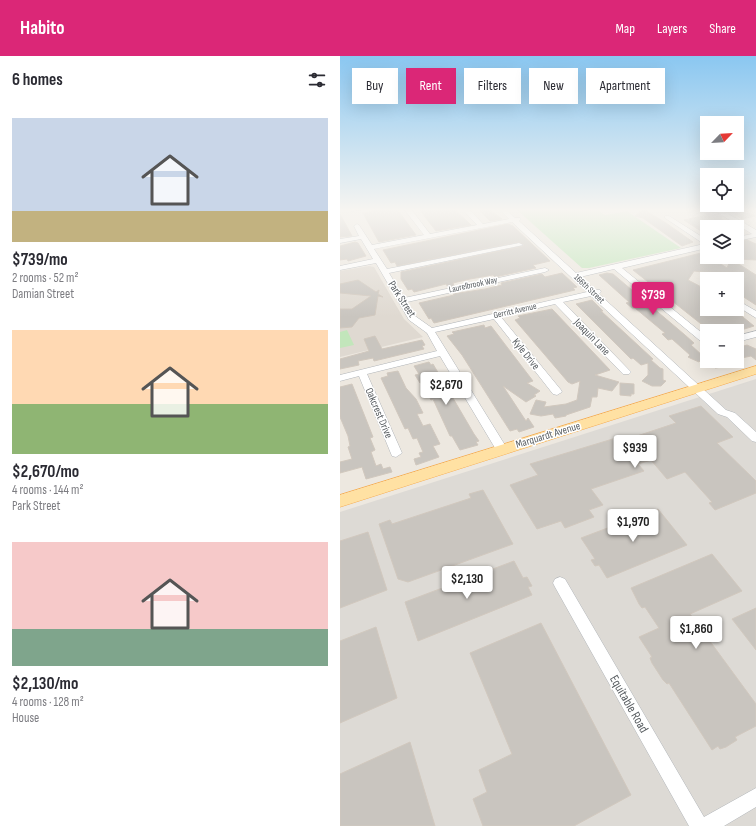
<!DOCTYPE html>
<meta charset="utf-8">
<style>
:root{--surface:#fff;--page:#f7f7f7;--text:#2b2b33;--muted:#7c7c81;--accent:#db2777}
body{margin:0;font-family:"Sofia Sans Condensed",sans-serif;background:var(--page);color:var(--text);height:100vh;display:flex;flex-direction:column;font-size:15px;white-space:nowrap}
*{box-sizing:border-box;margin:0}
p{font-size:13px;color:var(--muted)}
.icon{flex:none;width:22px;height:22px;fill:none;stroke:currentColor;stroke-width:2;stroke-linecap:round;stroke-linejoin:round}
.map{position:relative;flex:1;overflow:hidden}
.side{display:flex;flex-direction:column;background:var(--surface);width:340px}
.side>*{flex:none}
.top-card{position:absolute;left:12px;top:12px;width:344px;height:36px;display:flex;gap:8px}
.needle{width:26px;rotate:65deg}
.fabs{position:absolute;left:360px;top:60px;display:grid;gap:8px}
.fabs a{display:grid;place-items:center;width:44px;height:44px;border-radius:0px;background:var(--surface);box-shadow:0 4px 16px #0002;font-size:20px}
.price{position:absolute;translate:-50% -34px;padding:0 9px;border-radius:4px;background:#fff;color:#222;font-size:13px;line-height:26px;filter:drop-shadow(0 1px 2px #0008)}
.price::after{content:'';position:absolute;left:50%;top:24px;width:12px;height:9px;margin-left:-6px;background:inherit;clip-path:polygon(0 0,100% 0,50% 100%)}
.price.current{background:var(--accent);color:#fff}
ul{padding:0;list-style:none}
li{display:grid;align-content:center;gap:8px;height:212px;padding:0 12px}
li span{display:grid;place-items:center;height:124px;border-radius:0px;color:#555}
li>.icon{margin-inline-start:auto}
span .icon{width:72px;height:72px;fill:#fffc;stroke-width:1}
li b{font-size:17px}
h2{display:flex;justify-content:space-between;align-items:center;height:48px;padding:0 12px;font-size:17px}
.chip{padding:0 14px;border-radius:0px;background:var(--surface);box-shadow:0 4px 16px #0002;font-size:14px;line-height:36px}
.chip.current{background:var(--accent);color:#fff}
header{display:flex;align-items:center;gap:24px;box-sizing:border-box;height:56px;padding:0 20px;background:var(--accent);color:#fff}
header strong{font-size:19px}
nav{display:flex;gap:22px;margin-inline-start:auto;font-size:14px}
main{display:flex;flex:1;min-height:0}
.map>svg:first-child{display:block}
.industrial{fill:#dddad5}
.education{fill:#dfd9d1}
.green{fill:#c2e6bb}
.building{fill:#c9c5bf;stroke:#d1c8be}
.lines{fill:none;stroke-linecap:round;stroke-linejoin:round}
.minor-casing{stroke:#b1b5b9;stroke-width:1}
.major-casing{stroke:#f6ac50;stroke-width:1}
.minor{fill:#fff;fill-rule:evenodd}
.major{fill:#ffe1a3;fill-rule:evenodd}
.labels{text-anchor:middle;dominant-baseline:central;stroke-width:3;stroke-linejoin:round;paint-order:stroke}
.far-street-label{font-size:9px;fill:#595e62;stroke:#fff}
.street-label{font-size:11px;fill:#595e62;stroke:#fff}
.near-street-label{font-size:13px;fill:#595e62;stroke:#fff}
</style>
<header>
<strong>Habito</strong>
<nav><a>Map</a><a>Layers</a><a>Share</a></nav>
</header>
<main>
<section class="side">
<h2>6 homes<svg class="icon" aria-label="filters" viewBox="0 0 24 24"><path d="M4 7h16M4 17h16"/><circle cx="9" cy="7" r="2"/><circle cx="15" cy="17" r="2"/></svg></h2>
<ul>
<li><span style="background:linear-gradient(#c9d6e8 75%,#c2b280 0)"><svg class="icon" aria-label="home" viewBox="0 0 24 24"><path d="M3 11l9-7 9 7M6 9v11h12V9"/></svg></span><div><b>$739/mo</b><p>2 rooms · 52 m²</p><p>Damian Street</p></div></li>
<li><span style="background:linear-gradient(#ffd9b3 60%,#8fb573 0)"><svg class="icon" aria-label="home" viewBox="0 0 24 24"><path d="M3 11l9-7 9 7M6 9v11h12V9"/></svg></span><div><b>$2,670/mo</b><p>4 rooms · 144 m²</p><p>Park Street</p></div></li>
<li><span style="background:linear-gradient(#f6c9c9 70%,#7fa58c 0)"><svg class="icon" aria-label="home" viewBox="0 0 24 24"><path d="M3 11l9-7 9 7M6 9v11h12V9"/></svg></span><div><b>$2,130/mo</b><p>4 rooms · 128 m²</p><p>House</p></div></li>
</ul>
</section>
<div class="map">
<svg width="416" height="770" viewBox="0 0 416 770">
<rect width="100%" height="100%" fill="#ede8e0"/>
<polygon class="industrial" points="416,323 416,770 0,770 0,456"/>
<polygon class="education" points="29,210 34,211 64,263 83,281 0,301 0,215"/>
<g class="green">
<polygon points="176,153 256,153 265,159 287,155 341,192 249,212 242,212"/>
<polygon points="7,274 14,289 0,292 0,276"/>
</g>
<g class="building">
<polygon points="43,153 57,153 76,179 39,186 23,157"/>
<polygon points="79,153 115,154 131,169 96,175"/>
<polygon points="138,153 149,153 162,163 150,165"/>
<polygon points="303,153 326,167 353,186 342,190 303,162 295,160"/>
<polygon points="388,153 403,153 415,160 402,163"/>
<polygon points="367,156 372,159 378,158 382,161 381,163 395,171 380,171 376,169 367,170 367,179 344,164 367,159"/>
<polygon points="0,158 12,180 0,181"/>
<polygon points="168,168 173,170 210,205 193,209 196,212 155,221 153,219 130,223 113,227 114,230 108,231 106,228 74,236 72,233 68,234 61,223 61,216 183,190 184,189 179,186 57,210 55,206 51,207 43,194"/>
<polygon points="407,184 416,188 416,204 397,203 397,186"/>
<polygon points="15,186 18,187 26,200 8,205 7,203 0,204 0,190"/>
<polygon points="361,197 365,197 367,201 370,201 387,212 391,203 416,219 416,249 399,238 400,236 397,235 397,220 354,215 348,224 367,234 367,253 393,253 414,270 398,275 370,275 293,214"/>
<polygon points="222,217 237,231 233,232 235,234 94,267 91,262 89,263 79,247 114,239 113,238 145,233 162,229 161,227 202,218 205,221"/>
<polygon points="267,217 273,218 345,279 354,287 351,289 364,301 359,306 350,302 348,301 350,299 332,283 328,284 322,278 325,277 295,252 292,252 286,247 289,246 259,219"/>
<polygon points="18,224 36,236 39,234 38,238 43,241 38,240 35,259 19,262 12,271 0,272 0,253 12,253 31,240 0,237 0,228"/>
<polygon points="252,244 263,255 261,255 313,303 311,304 320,312 323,313 323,324 326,325 321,330 312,330 302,325 308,319 308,307 301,309 293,302 291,303 236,248"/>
<polygon points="212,253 270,314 255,319 279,326 272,335 258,332 257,341 252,341 250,351 226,359 226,360 215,362 213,358 201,360 190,358 196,344 206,346 204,351 226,348 237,344 240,325 232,328 228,326 175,264 180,262 178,260"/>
<polygon points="144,269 145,272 151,270 193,325 187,327 200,335 194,339 196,340 186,346 163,330 186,365 188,362 194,371 179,376 177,373 170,375 122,299 107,280 114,278 112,276"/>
<polygon points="35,280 42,293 82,284 85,289 82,290 84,293 34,305 33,302 18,305 19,309 0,313 0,303 29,295 24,283"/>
<polygon points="407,289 416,293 416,304 411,300 397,303 397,292"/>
<polygon points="371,305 390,305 390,310 375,312"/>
<polygon points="89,306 91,309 93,308 134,378 139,385 136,386 138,389 120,394 112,380 110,380 93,343 91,344 82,326 80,327 75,319 79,318 74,310"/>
<polygon points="58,315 66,332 76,343 83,357 77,358 83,370 90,368 100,388 93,390 99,401 76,409 74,403 81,401 79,397 83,396 77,382 73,383 68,372 65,373 41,322 48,320 47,317"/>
<polygon points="280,327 294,328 294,338 291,338 291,340 280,339"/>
<polygon points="12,328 33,381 30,382 35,394 31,396 36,410 41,408 43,413 50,411 52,416 26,423 22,411 0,417 0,406 12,403 8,391 10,390 8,380 0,361 0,331"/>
<polygon points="361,350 393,381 377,387 416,425 416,437 375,454 369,447 372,446 345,416 327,423 311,404 298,408 304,415 251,433 263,449 249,454 254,461 225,472 221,465 197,473 170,429 198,419 190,408 276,382 279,386 336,367 329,360"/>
<polygon points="143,434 173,488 68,526 58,523 39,468 50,464 52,468 131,442 129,438"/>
<polygon points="318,453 347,489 267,522 259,509 255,510 251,504 255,503 241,482"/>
<polygon points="28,476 47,534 0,552 0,485"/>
<polygon points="372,498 402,535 350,558 416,648 416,670 395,681 397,684 386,691 380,693 378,690 372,694 329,627 327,628 323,624 312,607 310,602 312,601 299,581 319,572 305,551 302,552 299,548 291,532"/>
<polygon points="174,505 183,522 187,521 192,530 188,531 192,539 78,585 65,546"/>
<polygon points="416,552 416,594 392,563"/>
<polygon points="201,567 291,739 234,770 143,770 133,743 147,736 139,714 172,698 130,597"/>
<polygon points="36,571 57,642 0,667 0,585"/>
<polygon points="70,686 95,770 0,770 0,718"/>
</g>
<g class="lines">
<defs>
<g id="minor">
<polygon points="5,153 24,153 8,156"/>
<path d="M64,153H71L90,178L137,169L122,153H129L143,168L169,163L159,153H166L175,162H180L181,163L179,165L236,217L364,188L325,162V160H329L367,184V192L282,212L367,281V289L364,288L274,213L240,221L255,234H260L261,236L259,238L386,354L395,357L416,376V386L412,385L387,361L378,358L251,240L223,246L289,314L291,316L289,318H283L215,248L161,261L221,334L222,336L217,339L213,338L154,263L95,276L168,394L162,398L158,397L100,300L27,318L62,397L56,401L52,400L19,320L0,325V319L97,295L87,277L69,264L36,207L0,214V210L33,203L21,183L0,187V183L19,180L14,170L17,168L19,169L32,189L84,179ZM172,166L247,236L92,272L75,260L67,246L205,216L209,214L205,212L64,242L49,217L183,189L179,187L47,213L34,193Z"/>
<polygon points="372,153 380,153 416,174 416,181 397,185 397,181 412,178"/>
<polygon points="397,244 416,255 416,262 397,250"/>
<polygon points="416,275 416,281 397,286 397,280"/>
<polygon points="220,521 225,523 364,761 416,732 416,751 384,770 349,770 215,531 213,527 215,523"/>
</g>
<polygon id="major" points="416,310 416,318 0,451 0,439"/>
</defs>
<use href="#minor" class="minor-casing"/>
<use href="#major" class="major-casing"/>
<use href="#minor" class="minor"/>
<use href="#major" class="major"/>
</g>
<linearGradient id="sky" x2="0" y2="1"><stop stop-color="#8ac7f1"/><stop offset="0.59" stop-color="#f7f5f1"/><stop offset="1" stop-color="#f7f5f1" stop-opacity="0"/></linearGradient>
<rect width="416" height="261" fill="url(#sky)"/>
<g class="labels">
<g class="far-street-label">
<text transform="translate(133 229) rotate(-12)">Laurelbrook Way</text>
<text transform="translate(249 233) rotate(43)">166th Street</text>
<text transform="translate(175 255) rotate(-13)">Gerritt Avenue</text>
</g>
<g class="street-label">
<text transform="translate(62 243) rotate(57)">Park Street</text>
<text transform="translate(252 281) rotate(46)">Joaquin Lane</text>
<text transform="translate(186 298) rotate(51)">Kyle Drive</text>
<text transform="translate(39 357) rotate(67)">Oakcrest Drive</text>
<text transform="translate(208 379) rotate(-17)">Marquardt Avenue</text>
</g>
<g class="near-street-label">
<text transform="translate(289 648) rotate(60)">Equitable Road</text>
</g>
</g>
</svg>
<div class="fabs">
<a><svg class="needle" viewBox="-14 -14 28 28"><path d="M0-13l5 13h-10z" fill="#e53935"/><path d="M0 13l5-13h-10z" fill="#7c7c81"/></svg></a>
<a><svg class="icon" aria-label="locate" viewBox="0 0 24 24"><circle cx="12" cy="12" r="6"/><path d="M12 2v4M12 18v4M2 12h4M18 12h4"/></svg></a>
<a><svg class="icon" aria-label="layers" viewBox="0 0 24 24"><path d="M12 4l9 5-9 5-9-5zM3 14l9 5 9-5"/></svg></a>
<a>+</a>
<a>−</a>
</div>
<b class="price current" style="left:313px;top:260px">$739</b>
<b class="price" style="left:106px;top:350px">$2,670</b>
<b class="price" style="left:295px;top:413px">$939</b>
<b class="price" style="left:293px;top:487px">$1,970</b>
<b class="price" style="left:127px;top:544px">$2,130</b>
<b class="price" style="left:356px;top:594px">$1,860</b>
<div class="top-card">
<a class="chip">Buy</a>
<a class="chip current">Rent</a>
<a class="chip">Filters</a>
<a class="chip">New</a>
<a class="chip">Apartment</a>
</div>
</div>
</main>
